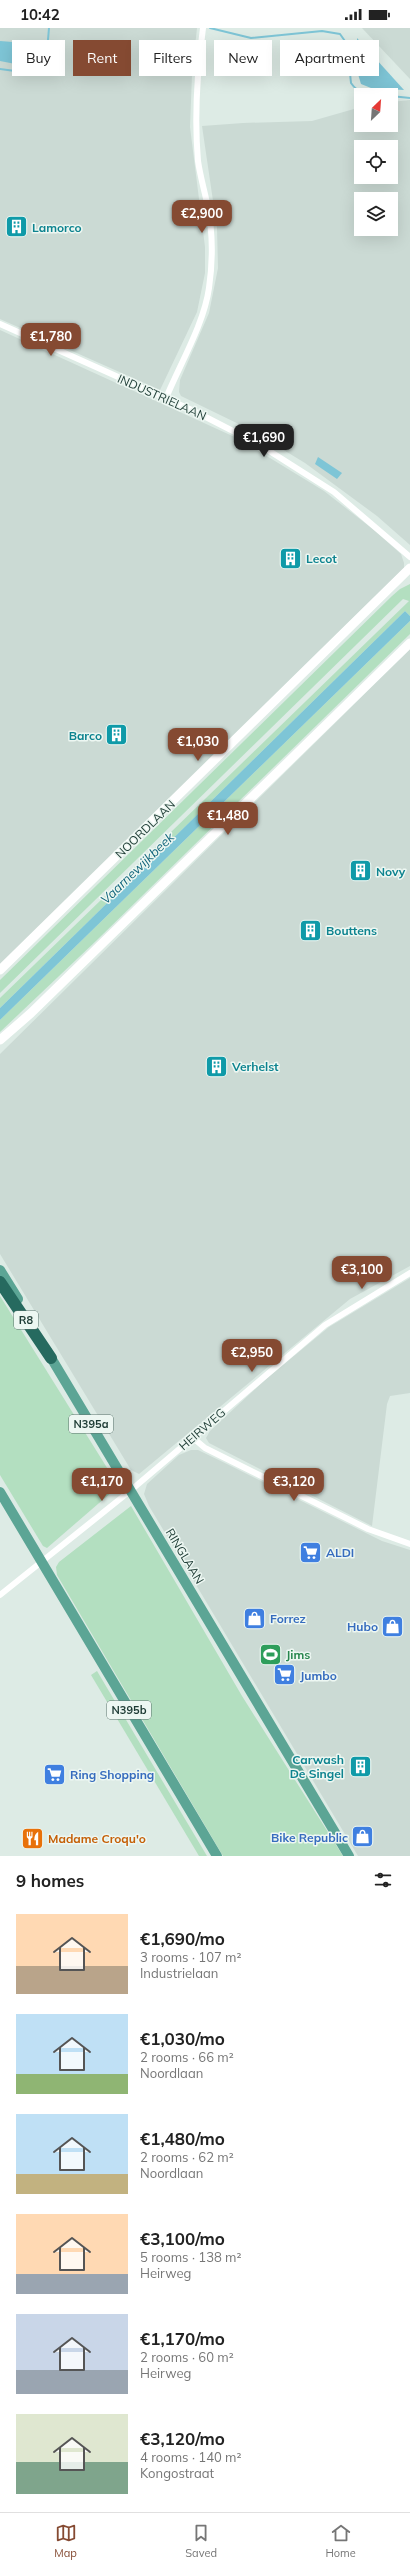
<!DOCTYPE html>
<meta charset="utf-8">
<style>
:root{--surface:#fff;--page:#f2f2f2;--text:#222;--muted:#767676;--line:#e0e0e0;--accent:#854a32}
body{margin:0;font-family:Mulish,sans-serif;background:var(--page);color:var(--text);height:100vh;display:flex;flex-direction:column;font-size:15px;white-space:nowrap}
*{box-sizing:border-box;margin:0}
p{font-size:13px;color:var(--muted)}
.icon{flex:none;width:22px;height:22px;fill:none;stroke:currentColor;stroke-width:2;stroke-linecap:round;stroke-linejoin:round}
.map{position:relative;height:1828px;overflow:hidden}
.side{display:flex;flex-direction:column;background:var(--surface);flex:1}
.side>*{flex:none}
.hud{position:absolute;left:12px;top:12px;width:386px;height:36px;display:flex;gap:8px}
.needle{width:26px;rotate:25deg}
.fabs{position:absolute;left:354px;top:60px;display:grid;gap:8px}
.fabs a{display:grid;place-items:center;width:44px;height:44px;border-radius:0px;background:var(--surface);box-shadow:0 4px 16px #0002;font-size:20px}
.price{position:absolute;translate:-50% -34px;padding:0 9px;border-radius:8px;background:var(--accent);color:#fff;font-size:13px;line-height:26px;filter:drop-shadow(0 1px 2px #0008)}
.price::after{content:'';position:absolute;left:50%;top:24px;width:12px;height:9px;margin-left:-6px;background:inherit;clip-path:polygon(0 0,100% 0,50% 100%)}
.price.active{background:#222;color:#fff}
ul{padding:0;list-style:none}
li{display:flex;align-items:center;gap:12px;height:100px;padding:0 16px}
li span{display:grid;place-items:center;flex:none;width:112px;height:80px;border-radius:0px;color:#555}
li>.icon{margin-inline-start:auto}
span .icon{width:48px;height:48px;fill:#fffc;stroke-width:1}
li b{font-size:17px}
h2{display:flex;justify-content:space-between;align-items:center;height:48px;padding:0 16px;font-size:17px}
.chip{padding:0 14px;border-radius:0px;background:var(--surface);box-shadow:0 4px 16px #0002;font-size:14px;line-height:36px}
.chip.active{background:var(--accent);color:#fff}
.status{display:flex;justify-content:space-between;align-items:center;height:28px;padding:0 20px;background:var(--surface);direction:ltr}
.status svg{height:11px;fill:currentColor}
.tabs{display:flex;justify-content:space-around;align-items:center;height:56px;border-top:1px solid var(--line);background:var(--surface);font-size:11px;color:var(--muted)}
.tabs a{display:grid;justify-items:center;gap:2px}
.tabs .active{color:var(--accent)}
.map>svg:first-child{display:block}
.built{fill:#cbdad4;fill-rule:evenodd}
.green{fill:#b3dfc0}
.water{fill:#7ec5d6}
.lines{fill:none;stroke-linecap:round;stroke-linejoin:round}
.stream{stroke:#7ec5d6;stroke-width:2}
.street{stroke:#fff;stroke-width:6}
.secondary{stroke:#fff;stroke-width:9}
.primary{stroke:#5ca595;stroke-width:10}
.highway{stroke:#266a5f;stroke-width:12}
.labels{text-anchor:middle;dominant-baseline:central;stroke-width:3;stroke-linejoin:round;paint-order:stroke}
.shield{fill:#edf7f2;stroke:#5b736d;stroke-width:1}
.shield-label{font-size:11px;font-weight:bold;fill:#1d3b34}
.culture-label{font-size:12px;font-weight:bold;fill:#0d838f;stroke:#edf7f2;text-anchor:start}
.street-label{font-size:12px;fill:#1d3b34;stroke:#edf7f2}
.shop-label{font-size:12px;font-weight:bold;fill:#366cbe;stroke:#edf7f2;text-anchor:start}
.leisure-label{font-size:12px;font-weight:bold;fill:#27864d;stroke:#edf7f2;text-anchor:start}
.food-label{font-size:12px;font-weight:bold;fill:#c56008;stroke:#edf7f2;text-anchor:start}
.water-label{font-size:13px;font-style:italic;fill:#12667c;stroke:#edf7f2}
</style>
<div class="status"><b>10:42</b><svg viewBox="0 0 49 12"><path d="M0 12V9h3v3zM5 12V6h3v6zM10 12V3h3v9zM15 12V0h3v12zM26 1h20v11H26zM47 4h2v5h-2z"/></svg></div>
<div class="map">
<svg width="410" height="1828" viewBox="0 0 410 1828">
<rect width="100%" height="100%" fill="#ddebe5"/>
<g class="built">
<polygon points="0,0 197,0 192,47 190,99 205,219 205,245 197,284 160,362 0,291"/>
<polygon points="362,0 410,0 410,51"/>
<path d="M410,72V517L377,488L305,435L249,401L181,368L179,364L180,352L209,285L218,240L217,200L202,98L243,95L312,93L361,79V97H391V74ZM361,119H391V149H361ZM361,171H391V201H361Z"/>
<polygon points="0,302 239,411 324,463 374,502 401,526 404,535 404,540 0,938"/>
<polygon points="410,621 410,1238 350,1271 139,1446 131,1442 0,1226 0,1026"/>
<polygon points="410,1250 410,1365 390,1368 387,1376 372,1498 209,1415 206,1410 210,1403 266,1351 329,1299"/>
<polygon points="191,1422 198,1422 227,1436 382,1513 410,1522 410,1828 358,1828 149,1478 144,1466 147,1456 179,1427"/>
</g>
<g class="green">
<polygon points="410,556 410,588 405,583 0,980 0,970 409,573 403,571 0,965 0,952 392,568 400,561"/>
<polygon points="410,593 410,606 97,912 0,1004 0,992"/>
<polygon points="0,1268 114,1451 113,1463 47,1520 43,1518 0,1447"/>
<polygon points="131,1478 242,1668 343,1828 223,1828 57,1547 56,1539 59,1534"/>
<polygon points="97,1643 207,1828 199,1828 91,1647"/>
</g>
<g class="water">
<polygon points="357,10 404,62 371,60 361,56 358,46"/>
<polygon points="0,13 38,16 36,40 0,33"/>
<polygon points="318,429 342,445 337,451 315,436"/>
<polygon points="405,583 410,588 410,593 0,992 0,980"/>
</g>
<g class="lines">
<g class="stream">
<path d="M210,0L251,10L322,3L340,6L347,16L351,55C359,67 370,66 383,67"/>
<polyline points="0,41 45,47 49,0"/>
<polyline points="391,68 410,70"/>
</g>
<g class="street">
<polyline points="0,296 194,383 260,417 334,464 410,529"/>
<path d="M166,370C180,336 204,296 209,260C213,232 213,203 207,175C204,161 200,147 198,133C194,88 197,45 203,0"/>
<polyline points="192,1409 205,1420 368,1501 410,1516"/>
<polyline points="0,1567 130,1463 325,1297 410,1245"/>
</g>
<g class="secondary">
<polyline points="0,942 410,540"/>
<polyline points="0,1012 31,985 410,615"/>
</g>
<g class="primary">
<polyline points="0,1242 18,1271"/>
<polyline points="47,1323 349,1828"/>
<polyline points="0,1464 217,1828"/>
</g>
<polyline class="highway" points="0,1254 51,1330"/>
</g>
<defs>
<symbol id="building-square" viewBox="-11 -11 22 22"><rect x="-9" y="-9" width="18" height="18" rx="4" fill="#0f9aa8" stroke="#edf7f2"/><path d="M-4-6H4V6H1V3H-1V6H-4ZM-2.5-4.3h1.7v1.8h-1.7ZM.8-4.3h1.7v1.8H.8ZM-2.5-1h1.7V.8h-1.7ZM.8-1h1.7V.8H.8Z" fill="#fff"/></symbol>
<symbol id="supermarket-square" viewBox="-11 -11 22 22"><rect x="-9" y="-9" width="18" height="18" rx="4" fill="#3f7fe0" stroke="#edf7f2"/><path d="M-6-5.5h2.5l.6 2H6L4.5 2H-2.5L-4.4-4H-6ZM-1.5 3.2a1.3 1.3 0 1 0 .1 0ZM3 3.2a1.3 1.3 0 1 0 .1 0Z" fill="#fff"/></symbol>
<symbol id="shop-square" viewBox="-11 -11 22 22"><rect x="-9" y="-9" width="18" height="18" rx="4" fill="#3f7fe0" stroke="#edf7f2"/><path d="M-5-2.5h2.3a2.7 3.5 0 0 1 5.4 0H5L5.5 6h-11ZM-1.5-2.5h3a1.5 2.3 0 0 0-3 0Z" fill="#fff"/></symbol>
<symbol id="stadium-square" viewBox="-11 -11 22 22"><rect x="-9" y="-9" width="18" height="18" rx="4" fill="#2e9e5b" stroke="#edf7f2"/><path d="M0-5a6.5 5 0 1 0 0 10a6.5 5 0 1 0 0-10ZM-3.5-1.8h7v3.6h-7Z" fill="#fff"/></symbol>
<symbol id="restaurant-square" viewBox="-11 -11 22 22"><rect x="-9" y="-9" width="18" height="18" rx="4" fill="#e8710a" stroke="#edf7f2"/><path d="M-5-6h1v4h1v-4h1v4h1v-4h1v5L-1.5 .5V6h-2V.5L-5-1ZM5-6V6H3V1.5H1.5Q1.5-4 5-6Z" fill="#fff"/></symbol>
</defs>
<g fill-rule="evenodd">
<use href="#building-square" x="4" y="186" width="25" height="25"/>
<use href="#building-square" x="278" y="518" width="25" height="25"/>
<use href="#building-square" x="104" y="694" width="25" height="25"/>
<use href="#building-square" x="348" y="830" width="25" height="25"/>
<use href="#building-square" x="298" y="890" width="25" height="25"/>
<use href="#building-square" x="204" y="1026" width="25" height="25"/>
<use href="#supermarket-square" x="298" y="1512" width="25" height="25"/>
<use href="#shop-square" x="242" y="1578" width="25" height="25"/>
<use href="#shop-square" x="380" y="1586" width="25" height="25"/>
<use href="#stadium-square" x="258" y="1614" width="25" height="25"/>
<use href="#supermarket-square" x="272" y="1634" width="25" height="25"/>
<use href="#building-square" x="348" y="1726" width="25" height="25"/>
<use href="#supermarket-square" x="42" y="1734" width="25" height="25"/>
<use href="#shop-square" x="350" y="1796" width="25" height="25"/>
<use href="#restaurant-square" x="20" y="1798" width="25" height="25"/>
</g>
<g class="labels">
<g class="shield">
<rect x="14" y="1283" width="24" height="18" rx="3"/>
<rect x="69" y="1387" width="44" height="18" rx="3"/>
<rect x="107" y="1673" width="44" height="18" rx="3"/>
</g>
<g class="shield-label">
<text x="26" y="1292">R8</text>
<text x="91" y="1396">N395a</text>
<text x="129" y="1682">N395b</text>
</g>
<g class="culture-label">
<text x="32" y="199">Lamorco</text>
<text x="306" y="530">Lecot</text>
<text x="102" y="707" text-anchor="end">Barco</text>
<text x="376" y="843">Novy</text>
<text x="326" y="902">Bouttens</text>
<text x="232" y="1038">Verhelst</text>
<text x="344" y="1731" text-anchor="end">Carwash<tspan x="344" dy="14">De Singel</tspan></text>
</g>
<g class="street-label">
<text transform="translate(162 369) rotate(24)">INDUSTRIELAAN</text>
<text transform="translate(145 801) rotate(-44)">NOORDLAAN</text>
<text transform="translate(202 1401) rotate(-41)">HEIRWEG</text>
<text transform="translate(185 1528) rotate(59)">RINGLAAN</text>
</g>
<g class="shop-label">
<text x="326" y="1524">ALDI</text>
<text x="270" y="1590">Forrez</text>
<text x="378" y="1598" text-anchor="end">Hubo</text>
<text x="300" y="1647">Jumbo</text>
<text x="70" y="1746">Ring Shopping</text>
<text x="348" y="1809" text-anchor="end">Bike Republic</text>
</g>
<g class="leisure-label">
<text x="286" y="1626">Jims</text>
</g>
<g class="food-label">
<text x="48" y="1810">Madame Croqu'o</text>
</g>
<g class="water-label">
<text transform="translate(137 840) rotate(-44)">Vaarnewijkbeek</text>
</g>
</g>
</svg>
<div class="fabs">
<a><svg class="needle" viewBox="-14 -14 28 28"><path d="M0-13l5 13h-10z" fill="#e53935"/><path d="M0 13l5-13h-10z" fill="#767676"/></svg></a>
<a><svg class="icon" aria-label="locate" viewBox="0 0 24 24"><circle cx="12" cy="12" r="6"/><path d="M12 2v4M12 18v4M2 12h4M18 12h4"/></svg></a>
<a><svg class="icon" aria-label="layers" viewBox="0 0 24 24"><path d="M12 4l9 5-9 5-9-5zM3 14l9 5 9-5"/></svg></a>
</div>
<b class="price" style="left:202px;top:206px">€2,900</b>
<b class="price" style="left:51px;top:329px">€1,780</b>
<b class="price active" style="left:264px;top:430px">€1,690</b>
<b class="price" style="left:198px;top:734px">€1,030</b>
<b class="price" style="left:228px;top:808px">€1,480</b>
<b class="price" style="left:362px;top:1262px">€3,100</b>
<b class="price" style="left:252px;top:1345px">€2,950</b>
<b class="price" style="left:102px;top:1474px">€1,170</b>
<b class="price" style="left:294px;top:1474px">€3,120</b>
<div class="hud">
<a class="chip">Buy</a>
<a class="chip active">Rent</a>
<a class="chip">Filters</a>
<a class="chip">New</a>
<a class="chip">Apartment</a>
</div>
</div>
<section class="side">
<h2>9 homes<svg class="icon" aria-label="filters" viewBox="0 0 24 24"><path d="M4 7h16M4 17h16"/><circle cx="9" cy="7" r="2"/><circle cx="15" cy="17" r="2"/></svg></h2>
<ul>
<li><span style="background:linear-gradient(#ffd9b3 65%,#b9a48a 0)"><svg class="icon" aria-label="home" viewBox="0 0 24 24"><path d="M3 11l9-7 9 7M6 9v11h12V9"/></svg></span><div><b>€1,690/mo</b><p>3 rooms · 107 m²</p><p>Industrielaan</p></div></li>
<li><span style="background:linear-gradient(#bfe0f5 75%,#8fb573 0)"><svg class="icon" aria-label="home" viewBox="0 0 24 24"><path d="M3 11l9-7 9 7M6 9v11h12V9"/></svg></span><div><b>€1,030/mo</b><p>2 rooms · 66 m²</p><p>Noordlaan</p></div></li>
<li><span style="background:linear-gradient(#bfe0f5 75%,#c2b280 0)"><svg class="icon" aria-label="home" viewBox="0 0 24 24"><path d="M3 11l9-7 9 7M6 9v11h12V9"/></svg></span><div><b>€1,480/mo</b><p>2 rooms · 62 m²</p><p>Noordlaan</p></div></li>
<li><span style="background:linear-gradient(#ffd9b3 75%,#9aa5b1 0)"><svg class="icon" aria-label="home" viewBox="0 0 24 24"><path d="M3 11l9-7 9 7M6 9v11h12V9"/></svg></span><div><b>€3,100/mo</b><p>5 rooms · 138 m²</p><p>Heirweg</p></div></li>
<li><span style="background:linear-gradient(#c9d6e8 70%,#9aa5b1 0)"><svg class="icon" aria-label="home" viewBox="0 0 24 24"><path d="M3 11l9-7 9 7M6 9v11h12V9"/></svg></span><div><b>€1,170/mo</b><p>2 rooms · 60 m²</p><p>Heirweg</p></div></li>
<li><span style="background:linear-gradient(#dfe7d0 60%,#7fa58c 0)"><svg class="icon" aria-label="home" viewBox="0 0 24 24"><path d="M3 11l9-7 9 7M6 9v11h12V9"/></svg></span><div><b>€3,120/mo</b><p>4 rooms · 140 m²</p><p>Kongostraat</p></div></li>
</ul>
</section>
<nav class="tabs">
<a class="active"><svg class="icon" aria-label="map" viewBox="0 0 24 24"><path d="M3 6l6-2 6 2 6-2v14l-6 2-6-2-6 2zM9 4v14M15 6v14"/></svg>Map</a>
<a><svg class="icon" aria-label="saved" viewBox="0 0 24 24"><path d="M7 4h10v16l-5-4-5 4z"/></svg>Saved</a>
<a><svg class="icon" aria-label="home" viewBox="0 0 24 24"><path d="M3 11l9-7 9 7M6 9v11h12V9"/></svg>Home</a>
</nav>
